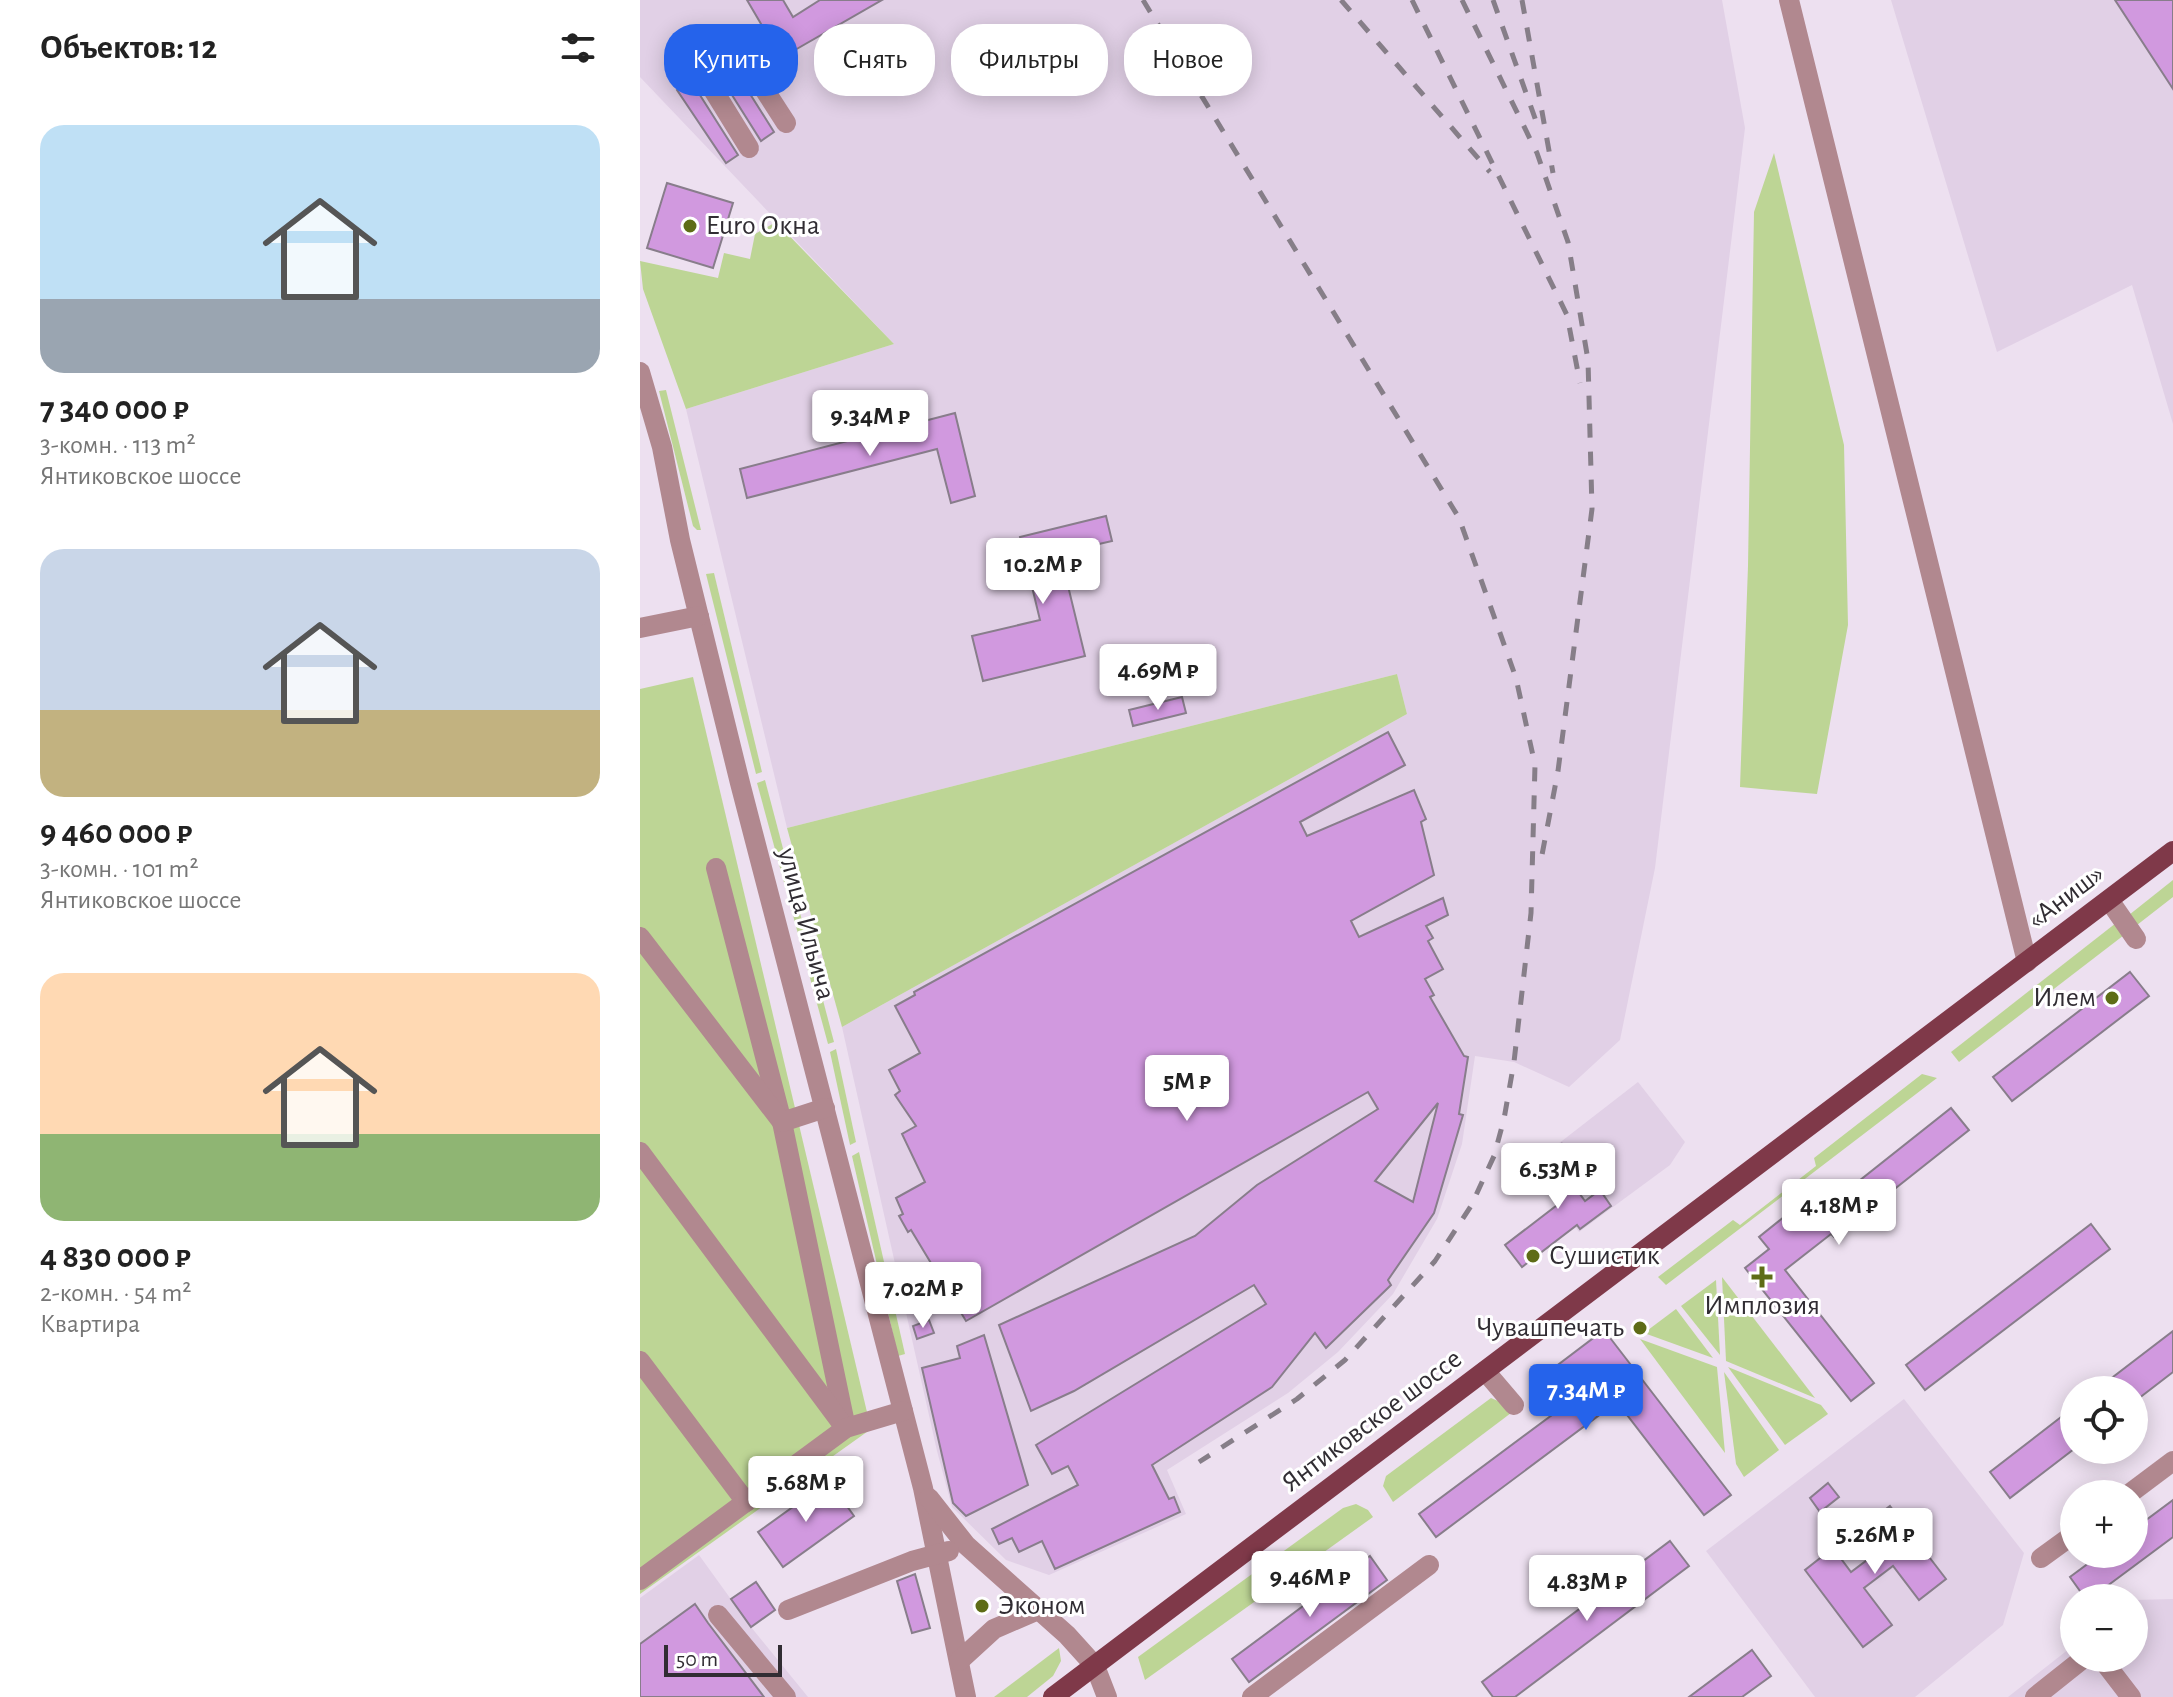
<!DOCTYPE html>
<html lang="ru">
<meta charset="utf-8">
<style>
:root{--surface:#fff;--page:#f6f6f6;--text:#222;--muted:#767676;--accent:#2563eb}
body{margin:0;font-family:"Alegreya Sans",sans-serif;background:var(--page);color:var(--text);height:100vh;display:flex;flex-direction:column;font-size:30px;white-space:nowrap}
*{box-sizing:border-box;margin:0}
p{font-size:26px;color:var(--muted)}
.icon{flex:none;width:44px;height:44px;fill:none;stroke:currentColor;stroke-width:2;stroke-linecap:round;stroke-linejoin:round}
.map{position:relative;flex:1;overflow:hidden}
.drawer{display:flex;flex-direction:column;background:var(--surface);width:640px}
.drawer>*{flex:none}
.hud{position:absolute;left:24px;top:24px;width:760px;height:72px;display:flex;gap:16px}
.controls{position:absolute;left:1420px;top:1376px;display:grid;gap:16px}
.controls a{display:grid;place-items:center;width:88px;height:88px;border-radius:50%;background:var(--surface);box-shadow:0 4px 20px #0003;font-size:40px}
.scale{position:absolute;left:24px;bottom:20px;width:118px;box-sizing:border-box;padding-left:8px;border:4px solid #312d33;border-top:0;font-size:22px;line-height:28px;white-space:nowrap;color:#312d33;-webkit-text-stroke:6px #fff;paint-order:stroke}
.price{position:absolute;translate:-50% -68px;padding:0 18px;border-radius:8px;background:#fff;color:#222;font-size:26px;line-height:52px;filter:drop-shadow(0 2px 4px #0008)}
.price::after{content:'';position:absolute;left:50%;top:48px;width:24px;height:18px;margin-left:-12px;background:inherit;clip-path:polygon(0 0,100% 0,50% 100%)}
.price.selected{background:var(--accent);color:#fff}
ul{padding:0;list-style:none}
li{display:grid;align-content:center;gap:16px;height:424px;padding:0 40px}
li span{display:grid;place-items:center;height:248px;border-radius:24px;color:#555}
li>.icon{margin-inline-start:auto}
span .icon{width:144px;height:144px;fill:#fffc;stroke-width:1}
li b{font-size:34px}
h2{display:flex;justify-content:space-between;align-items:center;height:96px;padding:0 40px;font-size:34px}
.tag{padding:0 28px;border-radius:32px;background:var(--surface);box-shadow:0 4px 20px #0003;font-size:28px;line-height:72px}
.tag.selected{background:var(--accent);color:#fff}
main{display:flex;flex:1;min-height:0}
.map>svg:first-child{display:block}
.built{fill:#e1d0e6}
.green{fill:#bdd595}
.building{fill:#d199df;stroke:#887d8b;stroke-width:2;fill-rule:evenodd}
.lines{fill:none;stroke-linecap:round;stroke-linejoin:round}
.minor{stroke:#b1888f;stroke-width:20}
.major{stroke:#7f3949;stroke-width:20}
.rail{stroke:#867e88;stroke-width:5;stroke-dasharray:14 14;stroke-linecap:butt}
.poi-dot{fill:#5e6c16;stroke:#fff;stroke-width:3}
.labels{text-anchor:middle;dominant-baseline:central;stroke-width:6;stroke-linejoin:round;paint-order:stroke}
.poi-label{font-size:28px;fill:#312d33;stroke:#fff;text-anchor:start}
.street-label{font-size:28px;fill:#312d33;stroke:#fff}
</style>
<main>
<section class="drawer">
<h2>Объектов: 12<svg class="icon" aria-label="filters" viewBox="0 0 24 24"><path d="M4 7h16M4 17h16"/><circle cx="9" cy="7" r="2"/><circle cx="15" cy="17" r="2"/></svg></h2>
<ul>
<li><span style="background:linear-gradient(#bfe0f5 70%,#9aa5b1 0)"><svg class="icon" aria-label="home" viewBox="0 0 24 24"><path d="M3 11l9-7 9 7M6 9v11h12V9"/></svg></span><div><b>7 340 000 ₽</b><p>3-комн. · 113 m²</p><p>Янтиковское шоссе</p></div></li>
<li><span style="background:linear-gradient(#c9d6e8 65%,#c2b280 0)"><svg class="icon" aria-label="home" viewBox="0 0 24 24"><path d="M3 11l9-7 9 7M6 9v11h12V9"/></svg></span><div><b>9 460 000 ₽</b><p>3-комн. · 101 m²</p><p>Янтиковское шоссе</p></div></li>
<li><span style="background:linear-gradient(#ffd9b3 65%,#8fb573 0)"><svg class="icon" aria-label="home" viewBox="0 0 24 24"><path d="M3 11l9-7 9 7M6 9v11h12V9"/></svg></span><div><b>4 830 000 ₽</b><p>2-комн. · 54 m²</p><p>Квартира</p></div></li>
</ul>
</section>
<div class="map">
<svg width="1533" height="1697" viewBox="0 0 1533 1697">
<rect width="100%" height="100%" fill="#ede0f0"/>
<g class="built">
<polygon points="0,0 1082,0 1105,128 1015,868 980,1040 929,1087 874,1062 835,1056 822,1144 797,1219 753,1294 698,1352 648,1393 527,1470 546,1514 409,1575 366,1560 312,1507 297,1451 202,1027 767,714 757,674 147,828 46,409 254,344 0,77"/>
<polygon points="1251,0 1533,0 1533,424 1492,285 1357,352"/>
<polygon points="998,1082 1045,1142 1030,1165 939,1232 900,1179 918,1144"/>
<polygon points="1264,1399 1384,1553 1363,1625 1275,1697 1175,1697 1066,1551"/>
<polygon points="59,1555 111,1627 168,1697 0,1697 0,1598"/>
<polygon points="1533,1599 1533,1697 1368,1697 1434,1645 1434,1658 1494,1658 1494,1600"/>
</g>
<g class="green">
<polygon points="1134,153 1204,445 1208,625 1177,794 1100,787 1108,566 1114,212"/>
<polygon points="136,222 254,344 46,409 3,289 0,261 78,278 84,253 110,259 115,234"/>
<polygon points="26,390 61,530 57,530 53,526 19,391"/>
<polygon points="74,573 122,772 116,774 66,574"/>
<polygon points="757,674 767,714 202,1027 147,828"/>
<polygon points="53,677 231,1429 0,1594 0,689"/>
<polygon points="125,780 194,1042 188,1044 117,783"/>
<polygon points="1533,880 1533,897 1497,925 1489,915"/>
<polygon points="1476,923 1488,932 1319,1062 1311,1052"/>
<polygon points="196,1049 216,1142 210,1145 190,1052"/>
<polygon points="1282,1074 1297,1078 1026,1285 1018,1277 1093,1220 1100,1225 1176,1166 1174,1158"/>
<polygon points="219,1152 265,1354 258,1356 212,1156"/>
<polygon points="1082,1277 1175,1398 1086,1361"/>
<polygon points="1076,1280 1080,1355 1041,1306"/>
<polygon points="1036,1309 1073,1358 1004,1333"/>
<polygon points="1000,1339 1077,1367 1085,1453"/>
<polygon points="1088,1367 1181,1405 1188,1414 1145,1445"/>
<polygon points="1084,1372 1139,1450 1104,1477 1096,1464"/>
<polygon points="851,1398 865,1404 871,1413 753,1502 743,1486 746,1476"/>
<polygon points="716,1504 728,1510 733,1517 505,1680 498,1657 703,1508"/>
<polygon points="419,1648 421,1661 413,1676 387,1697 354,1697"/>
</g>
<g class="building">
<polygon points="107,0 143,0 153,17 180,0 242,0 141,58"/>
<polygon points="1475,0 1533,0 1533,89"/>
<polygon points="88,59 134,132 121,141 75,68"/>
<polygon points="51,81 98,155 86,163 37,90"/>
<polygon points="27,183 93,203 73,268 7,248"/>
<polygon points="315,413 335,496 311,503 297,449 107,498 100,469"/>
<polygon points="466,516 472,541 420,553 445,656 343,681 332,636 400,620 380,537"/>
<polygon points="542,697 546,713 493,726 489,710"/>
<path d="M748,732L765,765L660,822L667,836L774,790L786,819L781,822L794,875L711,921L719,937L803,898L808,915L786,926L793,938L788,941L803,969L785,979L794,995L790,997L824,1056L828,1057L819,1114L823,1115L794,1213L748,1280L751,1285L686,1348L675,1333L632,1387L512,1465L529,1499L534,1497L540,1512L415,1569L402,1541L379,1552L372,1538L359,1544L352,1529L438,1485L428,1466L412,1474L396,1445L626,1304L614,1285L434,1391L391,1411L359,1325L555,1236L617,1185L738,1109L728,1092L326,1321L271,1230L268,1232L259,1216L263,1214L256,1198L285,1182L262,1134L276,1126L255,1095L260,1091L249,1070L280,1053L255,1006L275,995L274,992ZM798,1103L773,1202L735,1181Z"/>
<polygon points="1490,972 1509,996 1372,1101 1353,1077"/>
<polygon points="1311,1108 1329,1130 1194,1237 1191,1234 1145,1270 1234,1383 1211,1401 1105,1268 1129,1249 1119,1237 1165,1200 1176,1215"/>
<polygon points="922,1144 941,1170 929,1179 945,1201 960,1190 971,1206 940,1229 937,1225 882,1267 865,1245 921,1202 903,1178"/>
<polygon points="1451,1224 1470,1249 1285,1390 1266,1365"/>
<polygon points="289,1320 294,1333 277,1339 273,1326"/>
<polygon points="964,1330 1091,1495 1064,1515 977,1402 796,1537 779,1514 916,1412 894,1383"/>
<polygon points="1533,1331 1533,1372 1494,1402 1494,1390 1456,1390"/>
<polygon points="344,1335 388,1485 326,1516 313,1503 282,1368 320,1358 317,1346"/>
<polygon points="1434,1407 1434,1449 1370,1498 1350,1472"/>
<polygon points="189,1481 214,1516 143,1567 118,1532"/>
<polygon points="1188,1483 1199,1497 1180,1512 1170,1498"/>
<polygon points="1533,1500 1533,1537 1451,1598 1445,1598 1430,1577 1461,1554 1494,1554 1494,1529"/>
<polygon points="1250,1506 1306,1579 1279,1600 1253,1566 1224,1588 1252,1625 1223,1647 1165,1570 1193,1548 1211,1572 1243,1548 1225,1525"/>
<polygon points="1030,1541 1049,1566 875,1697 853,1697 842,1682"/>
<polygon points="730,1556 747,1580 609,1682 592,1659"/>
<polygon points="275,1574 290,1628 272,1633 257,1581"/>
<polygon points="116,1582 135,1610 111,1627 91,1599"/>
<polygon points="55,1604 68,1623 124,1697 0,1697 0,1644"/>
<polygon points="1112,1650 1131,1676 1102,1697 1049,1697"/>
</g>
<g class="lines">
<g class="minor">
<polyline points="1149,0 1387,962"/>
<polyline points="95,44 146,123"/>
<polyline points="59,67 109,148"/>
<polyline points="0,372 22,447 40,540 100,783 283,1488 326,1697"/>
<polyline points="0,628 59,616"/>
<polyline points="76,868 142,1122 206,1428"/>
<polyline points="1469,900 1496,939"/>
<polyline points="0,937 142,1122 185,1108"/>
<polyline points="0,1152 203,1425"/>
<polyline points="0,1361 106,1502"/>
<polyline points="845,1371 874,1405"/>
<polyline points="1489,1494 1533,1461"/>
<polyline points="289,1498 326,1545 427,1635 455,1666 467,1697"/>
<polyline points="1401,1558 1434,1534"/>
<polyline points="0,1580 206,1428 263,1411"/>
<polyline points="148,1610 272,1561 309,1551"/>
<polyline points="78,1615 146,1697"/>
<polyline points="1461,1658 1491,1697"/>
<polyline points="319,1661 354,1629 398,1610"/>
<polyline points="612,1697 789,1565"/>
<polyline points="1395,1697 1444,1658"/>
</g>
<polyline class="major" points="413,1697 1533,851"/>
<g class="rail">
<polyline points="503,0 819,518 876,678 895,765 891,913 874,1062 864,1119 854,1156 831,1206 795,1261 705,1360 657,1399 559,1462"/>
<polyline points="701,0 850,172"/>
<polyline points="772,0 927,315 940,383"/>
<polyline points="822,0 897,153 928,242 948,360 952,509 918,771 901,860"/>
<polyline points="853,0 896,121"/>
<polyline points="882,0 913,173"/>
</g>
</g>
<g class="poi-dot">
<circle cx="50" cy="226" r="8"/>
<circle cx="1472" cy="998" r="8"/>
<circle cx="893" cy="1256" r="8"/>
<path d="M1118 1265h8v8h8v8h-8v8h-8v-8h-8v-8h8z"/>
<circle cx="1000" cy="1328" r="8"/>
<circle cx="342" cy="1606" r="8"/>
</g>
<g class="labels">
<g class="poi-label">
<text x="66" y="226">Euro Окна</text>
<text x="1456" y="998" text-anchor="end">Илем</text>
<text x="909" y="1256">Сушистик</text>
<text x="1122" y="1306" text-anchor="middle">Имплозия</text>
<text x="984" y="1328" text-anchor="end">Чувашпечать</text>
<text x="358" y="1606">Эконом</text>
</g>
<g class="street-label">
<text transform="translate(1426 897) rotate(-37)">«Аниш»</text>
<text transform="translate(166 924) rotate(75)">улица Ильича</text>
<text transform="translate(732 1421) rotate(-37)">Янтиковское шоссе</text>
</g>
</g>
</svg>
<div class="controls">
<a><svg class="icon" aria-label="locate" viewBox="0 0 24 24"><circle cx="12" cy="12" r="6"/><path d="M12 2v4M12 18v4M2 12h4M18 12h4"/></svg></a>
<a>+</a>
<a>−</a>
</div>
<div class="scale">50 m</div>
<b class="price" style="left:230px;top:458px">9.34M ₽</b>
<b class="price" style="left:403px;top:606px">10.2M ₽</b>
<b class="price" style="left:518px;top:712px">4.69M ₽</b>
<b class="price" style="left:547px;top:1123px">5M ₽</b>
<b class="price" style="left:918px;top:1211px">6.53M ₽</b>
<b class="price" style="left:1199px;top:1247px">4.18M ₽</b>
<b class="price" style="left:283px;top:1330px">7.02M ₽</b>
<b class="price selected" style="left:946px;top:1432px">7.34M ₽</b>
<b class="price" style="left:166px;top:1524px">5.68M ₽</b>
<b class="price" style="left:1235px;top:1576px">5.26M ₽</b>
<b class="price" style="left:670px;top:1619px">9.46M ₽</b>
<b class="price" style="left:947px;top:1623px">4.83M ₽</b>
<div class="hud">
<a class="tag selected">Купить</a>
<a class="tag">Снять</a>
<a class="tag">Фильтры</a>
<a class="tag">Новое</a>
</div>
</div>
</main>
